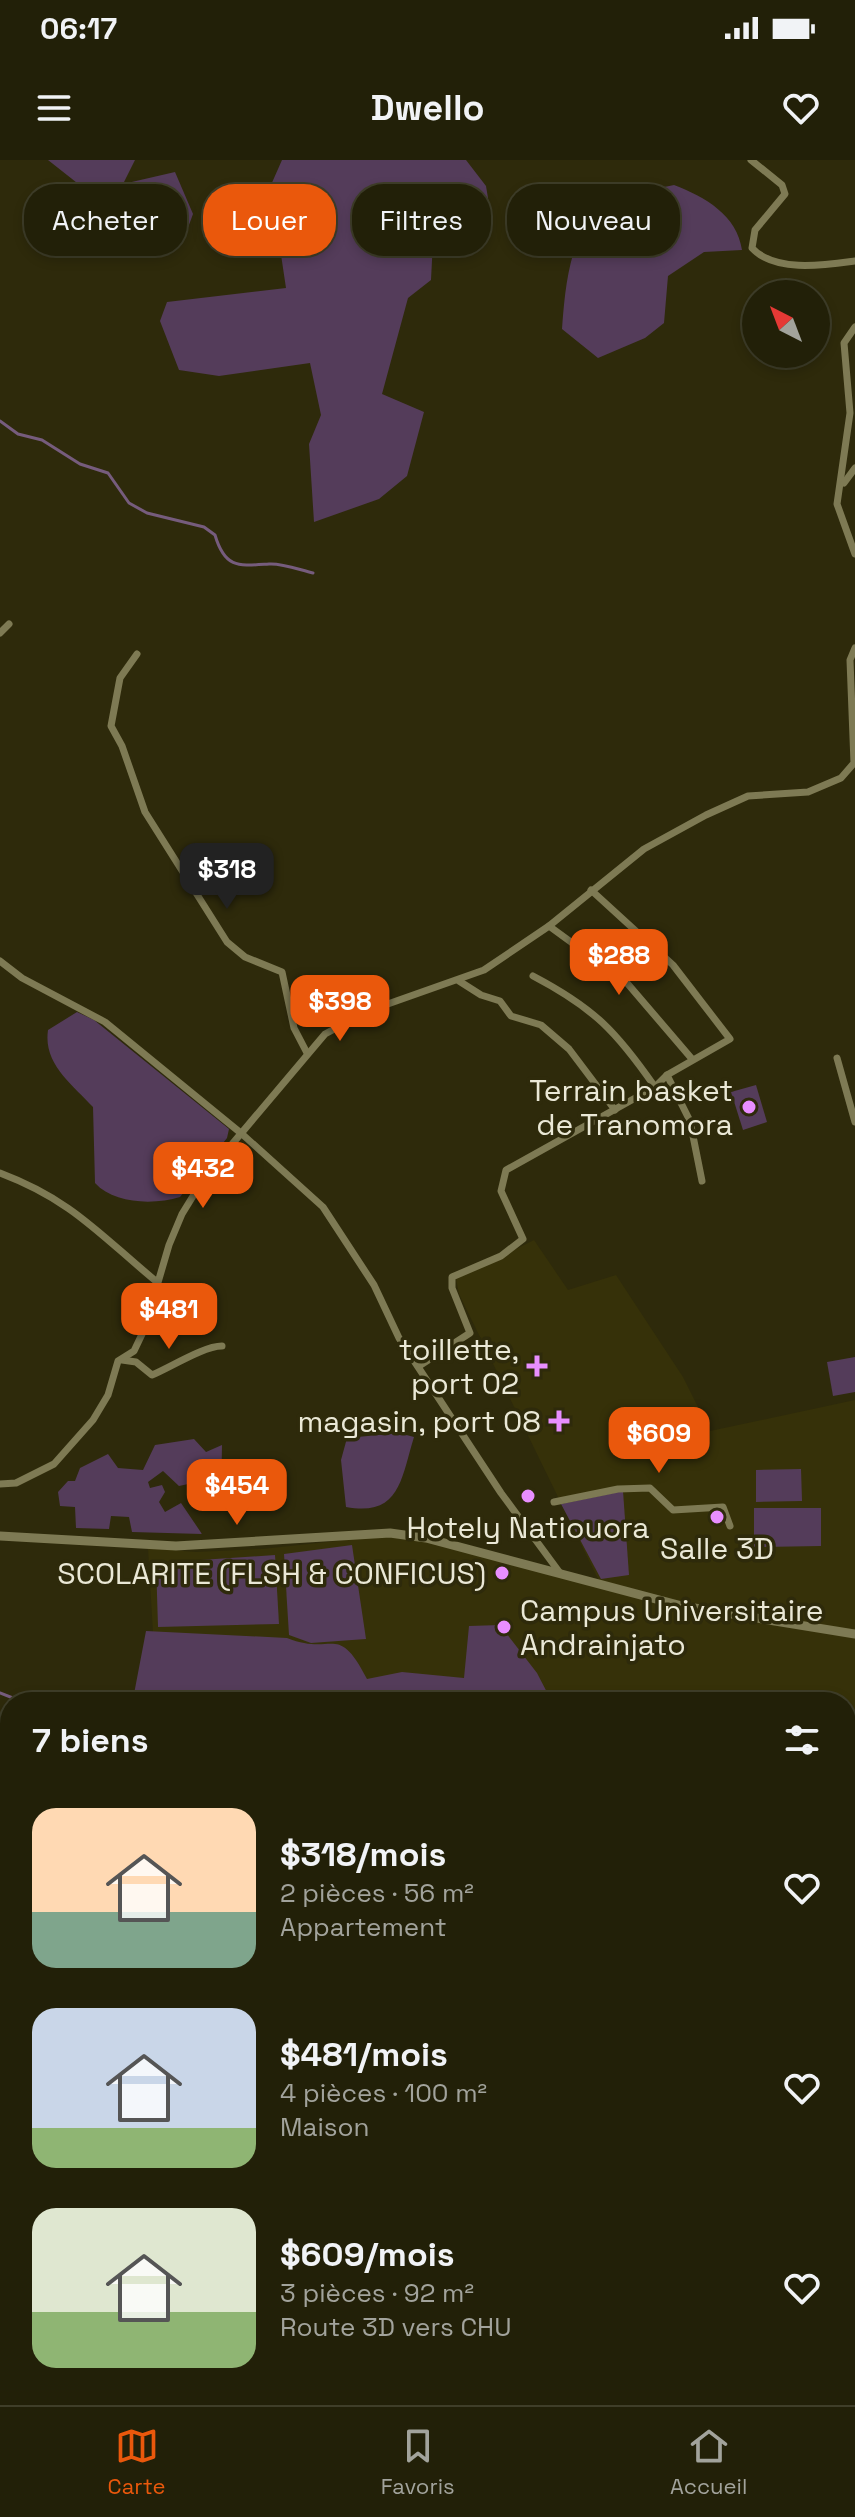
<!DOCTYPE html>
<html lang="fr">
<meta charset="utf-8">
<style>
:root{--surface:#222008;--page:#2e2d16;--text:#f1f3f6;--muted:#a2a39c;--line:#3f3e29;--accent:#ea580c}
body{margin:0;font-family:"Space Grotesk",sans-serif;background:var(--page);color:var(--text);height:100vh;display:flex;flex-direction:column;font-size:30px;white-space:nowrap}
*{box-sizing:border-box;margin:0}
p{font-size:26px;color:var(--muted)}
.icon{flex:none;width:44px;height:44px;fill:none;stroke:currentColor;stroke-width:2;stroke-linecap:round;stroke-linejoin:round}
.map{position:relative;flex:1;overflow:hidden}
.panel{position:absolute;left:0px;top:1532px;width:856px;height:714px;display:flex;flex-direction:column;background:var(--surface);border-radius:32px 32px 0 0;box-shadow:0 4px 12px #0003,0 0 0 2px var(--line)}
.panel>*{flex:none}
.hud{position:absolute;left:24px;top:24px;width:808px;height:72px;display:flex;gap:16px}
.needle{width:52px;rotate:318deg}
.controls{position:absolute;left:742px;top:120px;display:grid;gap:16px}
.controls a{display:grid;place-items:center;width:88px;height:88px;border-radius:50%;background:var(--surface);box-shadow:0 4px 12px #0003,0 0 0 2px var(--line);font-size:40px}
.price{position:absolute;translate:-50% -68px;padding:0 18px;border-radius:16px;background:var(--accent);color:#fff;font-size:26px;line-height:52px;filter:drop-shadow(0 2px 4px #0008)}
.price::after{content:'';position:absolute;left:50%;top:48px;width:24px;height:18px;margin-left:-12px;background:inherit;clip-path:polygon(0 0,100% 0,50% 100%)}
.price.active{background:#222;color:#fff}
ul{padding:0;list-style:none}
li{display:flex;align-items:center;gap:24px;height:200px;padding:0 32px}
li span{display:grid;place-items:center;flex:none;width:224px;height:160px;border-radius:24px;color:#555}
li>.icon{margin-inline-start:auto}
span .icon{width:96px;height:96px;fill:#fffc;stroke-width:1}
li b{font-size:34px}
h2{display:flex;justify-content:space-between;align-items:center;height:96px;padding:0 32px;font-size:34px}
.chip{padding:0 28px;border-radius:32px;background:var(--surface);box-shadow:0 4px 12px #0003,0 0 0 2px var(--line);font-size:28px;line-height:72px}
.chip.active{background:var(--accent);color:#fff}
.status{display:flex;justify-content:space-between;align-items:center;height:56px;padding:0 40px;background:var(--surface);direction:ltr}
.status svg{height:22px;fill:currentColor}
header{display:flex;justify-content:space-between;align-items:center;height:104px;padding:0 32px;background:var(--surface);font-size:36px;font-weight:700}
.tab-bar{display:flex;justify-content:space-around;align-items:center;height:112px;border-top:2px solid var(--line);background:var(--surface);font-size:22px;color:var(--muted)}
.tab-bar a{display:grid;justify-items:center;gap:4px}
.tab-bar .active{color:var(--accent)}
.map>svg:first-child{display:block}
.built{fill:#363109}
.green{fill:#543c5a}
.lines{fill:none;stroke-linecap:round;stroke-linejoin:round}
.stream{stroke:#765c7d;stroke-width:3}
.minor{stroke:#7e7a54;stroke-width:7}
.tertiary{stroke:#7e7a54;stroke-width:9}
.poi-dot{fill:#e88eff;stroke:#2e2a0b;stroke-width:3}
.labels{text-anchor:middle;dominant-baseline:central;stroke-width:7;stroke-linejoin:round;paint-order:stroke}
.poi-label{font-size:30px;fill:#eae8d6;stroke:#2e2a0b;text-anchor:end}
</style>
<div class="status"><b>06:17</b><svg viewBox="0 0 49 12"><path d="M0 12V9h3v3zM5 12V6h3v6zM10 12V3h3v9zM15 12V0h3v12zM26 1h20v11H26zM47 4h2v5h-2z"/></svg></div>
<header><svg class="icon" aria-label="menu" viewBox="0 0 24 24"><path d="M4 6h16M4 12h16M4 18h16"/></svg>Dwello<svg class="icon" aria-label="heart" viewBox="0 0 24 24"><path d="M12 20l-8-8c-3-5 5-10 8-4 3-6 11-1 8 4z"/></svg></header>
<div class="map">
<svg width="855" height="2245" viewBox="0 0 855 2245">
<rect width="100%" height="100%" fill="#2e2a0b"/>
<g class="built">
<polygon points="534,1080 568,1130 616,1115 683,1217 710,1271 855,1240 855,1637 846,1641 846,1542 200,1542 155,1507 148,1388 196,1392 262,1389 393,1375 428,1379 599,1421 459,1134 456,1119"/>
<polygon points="0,1627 10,1629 10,1861 0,1862"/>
</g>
<g class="green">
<polygon points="48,0 135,0 123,24 175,12 193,54 182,84 135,98 126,62 99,71 86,30"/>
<polygon points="282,0 466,0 486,26 489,44 467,47 433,81 431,120 408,138 382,234 424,252 407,316 379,339 314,362 309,284 321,255 310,203 219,216 179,210 160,161 167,142 286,128 280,88 263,43"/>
<path d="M674,25C705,37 737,55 742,90L704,92L668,116L664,163L645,178L598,198L562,169C565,128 570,60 612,39C629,30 656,29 674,25Z"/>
<path d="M77,852L94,860L229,969L227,978L180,1037C154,1045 114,1044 95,1023L93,947C72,924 43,904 48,870Z"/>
<polygon points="756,925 767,962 743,970 731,932"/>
<polygon points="855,1197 855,1232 833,1236 827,1202"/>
<path d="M399,1273L414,1277C401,1319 400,1357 346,1347L341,1300L347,1278Z"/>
<polygon points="194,1279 206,1292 222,1285 221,1339 210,1338 211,1319 179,1326 163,1311 148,1322 150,1328 162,1325 165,1332 159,1342 165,1352 181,1343 202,1374 132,1372 129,1357 111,1356 109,1369 76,1368 75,1347 60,1346 58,1332 68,1321 75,1321 80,1308 108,1294 118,1308 143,1310 155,1285"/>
<polygon points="801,1309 802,1341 756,1342 756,1310"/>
<polygon points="623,1331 629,1415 601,1419 561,1344"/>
<polygon points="754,1348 821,1348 821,1386 754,1387"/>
<polygon points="352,1385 366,1479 311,1483 289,1475 284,1394"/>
<polygon points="275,1395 279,1464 158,1467 156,1403"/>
<path d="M500,1465L537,1513L552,1542H145L134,1534L146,1471L287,1478C334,1497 337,1461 367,1519L402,1512L464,1518L469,1466Z"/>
</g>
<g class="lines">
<g class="stream">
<path d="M0,261L18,274L42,280L80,304L108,313L129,343L147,353L204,367L215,375C225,409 239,406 269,404C282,403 300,410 313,413"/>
<polyline points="0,1533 23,1542"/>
</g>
<g class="minor">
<path d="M751,0L782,25L785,34L755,70L752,88C775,113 825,105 855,101"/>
<polyline points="855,167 844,183 850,253 837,344 855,394"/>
<polyline points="844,323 855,308"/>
<polyline points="0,473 9,464"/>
<polyline points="137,494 120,518 111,566 122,586 145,652 227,782 245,797 282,812 294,868 307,893"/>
<polyline points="549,766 627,823 692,899"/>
<polyline points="0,801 22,818 105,862 242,974 323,1047 374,1125 399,1178 501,1333 560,1413"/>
<path d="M533,816C594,848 616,871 655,927"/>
<polyline points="459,821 481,835 500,841 511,856 541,865 569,889 615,950"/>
<polyline points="837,898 855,962"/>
<polyline points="667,915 690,961 702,1021"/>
<path d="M0,1013C72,1040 100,1075 157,1122"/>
<path d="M122,1200L136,1202L152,1215C171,1207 204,1186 222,1186"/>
<polyline points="419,1206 470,1173 452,1128 452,1117 501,1096 523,1079 501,1031 506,1010 655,927 667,915 730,879 673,805 591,730"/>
<polyline points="0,1324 16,1323 54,1304 93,1260 108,1235 118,1201 134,1191 144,1170 169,1085 182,1054 206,1015 325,874 368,851 484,810 549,766 644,689 706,655 748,636 808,632 841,618 854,603 850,500 855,488"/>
<polyline points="554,1342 618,1329 650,1328 673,1350 723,1347 730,1366"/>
<polyline points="846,1646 855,1643"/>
<polyline points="846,1689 855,1689"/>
<polyline points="0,1783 10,1781"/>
<polyline points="0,1973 10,1987"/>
<polyline points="578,2245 585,2236"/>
</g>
<polyline class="tertiary" points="0,1376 176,1386 390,1373 426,1378 682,1446 855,1474"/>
</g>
<g class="poi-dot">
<circle cx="749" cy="947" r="8"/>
<path d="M533 1194h8v8h8v8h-8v8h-8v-8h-8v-8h8z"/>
<path d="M555 1249h8v8h8v8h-8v8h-8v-8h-8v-8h8z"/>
<circle cx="528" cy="1336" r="8"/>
<circle cx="717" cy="1357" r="8"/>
<circle cx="502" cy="1413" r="8"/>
<circle cx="504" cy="1467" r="8"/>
</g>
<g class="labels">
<g class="poi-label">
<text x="733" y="930">Terrain basket<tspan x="733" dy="34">de Tranomora</tspan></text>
<text x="519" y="1189">toillette,<tspan x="519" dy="34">port 02</tspan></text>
<text x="541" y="1261">magasin, port 08</text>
<text x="528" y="1367" text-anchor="middle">Hotely Natiouora</text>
<text x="717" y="1388" text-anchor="middle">Salle 3D</text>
<text x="486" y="1413">SCOLARITE (FLSH &amp; CONFICUS)</text>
<text x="520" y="1450" text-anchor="start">Campus Universitaire<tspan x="520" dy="34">Andrainjato</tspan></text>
</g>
</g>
</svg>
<div class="controls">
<a><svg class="needle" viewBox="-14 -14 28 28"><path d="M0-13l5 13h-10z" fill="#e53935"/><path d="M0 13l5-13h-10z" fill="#a2a39c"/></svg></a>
</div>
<b class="price active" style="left:227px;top:751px">$318</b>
<b class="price" style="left:619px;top:837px">$288</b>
<b class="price" style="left:340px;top:883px">$398</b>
<b class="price" style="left:203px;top:1050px">$432</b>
<b class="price" style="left:169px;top:1191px">$481</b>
<b class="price" style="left:659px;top:1315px">$609</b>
<b class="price" style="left:237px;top:1367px">$454</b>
<div class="hud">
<a class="chip">Acheter</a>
<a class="chip active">Louer</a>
<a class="chip">Filtres</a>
<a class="chip">Nouveau</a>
</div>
<section class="panel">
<h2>7 biens<svg class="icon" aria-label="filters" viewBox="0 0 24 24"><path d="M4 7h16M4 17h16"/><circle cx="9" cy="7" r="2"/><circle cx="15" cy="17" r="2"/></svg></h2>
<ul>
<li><span style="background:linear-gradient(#ffd9b3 65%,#7fa58c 0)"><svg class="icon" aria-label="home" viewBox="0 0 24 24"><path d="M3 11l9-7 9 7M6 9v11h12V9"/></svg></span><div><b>$318/mois</b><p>2 pièces · 56 m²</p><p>Appartement</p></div><svg class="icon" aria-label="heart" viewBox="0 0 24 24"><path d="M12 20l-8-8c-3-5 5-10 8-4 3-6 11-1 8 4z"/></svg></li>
<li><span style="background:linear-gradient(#c9d6e8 75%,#8fb573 0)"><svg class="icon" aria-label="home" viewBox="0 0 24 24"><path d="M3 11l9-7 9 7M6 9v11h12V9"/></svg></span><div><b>$481/mois</b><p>4 pièces · 100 m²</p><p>Maison</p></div><svg class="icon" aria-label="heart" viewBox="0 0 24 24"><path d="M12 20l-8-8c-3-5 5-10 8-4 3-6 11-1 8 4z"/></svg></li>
<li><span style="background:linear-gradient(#dfe7d0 65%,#8fb573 0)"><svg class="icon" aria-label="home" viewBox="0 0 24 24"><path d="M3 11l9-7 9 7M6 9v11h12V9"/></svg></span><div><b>$609/mois</b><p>3 pièces · 92 m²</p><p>Route 3D vers CHU</p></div><svg class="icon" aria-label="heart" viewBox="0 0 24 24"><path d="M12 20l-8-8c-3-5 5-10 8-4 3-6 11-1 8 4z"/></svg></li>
</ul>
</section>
</div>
<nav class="tab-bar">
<a class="active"><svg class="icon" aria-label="map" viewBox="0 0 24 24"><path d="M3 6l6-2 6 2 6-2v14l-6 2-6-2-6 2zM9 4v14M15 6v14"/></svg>Carte</a>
<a><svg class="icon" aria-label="saved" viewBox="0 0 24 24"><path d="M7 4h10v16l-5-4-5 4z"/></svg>Favoris</a>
<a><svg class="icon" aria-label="home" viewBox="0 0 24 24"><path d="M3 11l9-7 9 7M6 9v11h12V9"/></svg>Accueil</a>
</nav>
